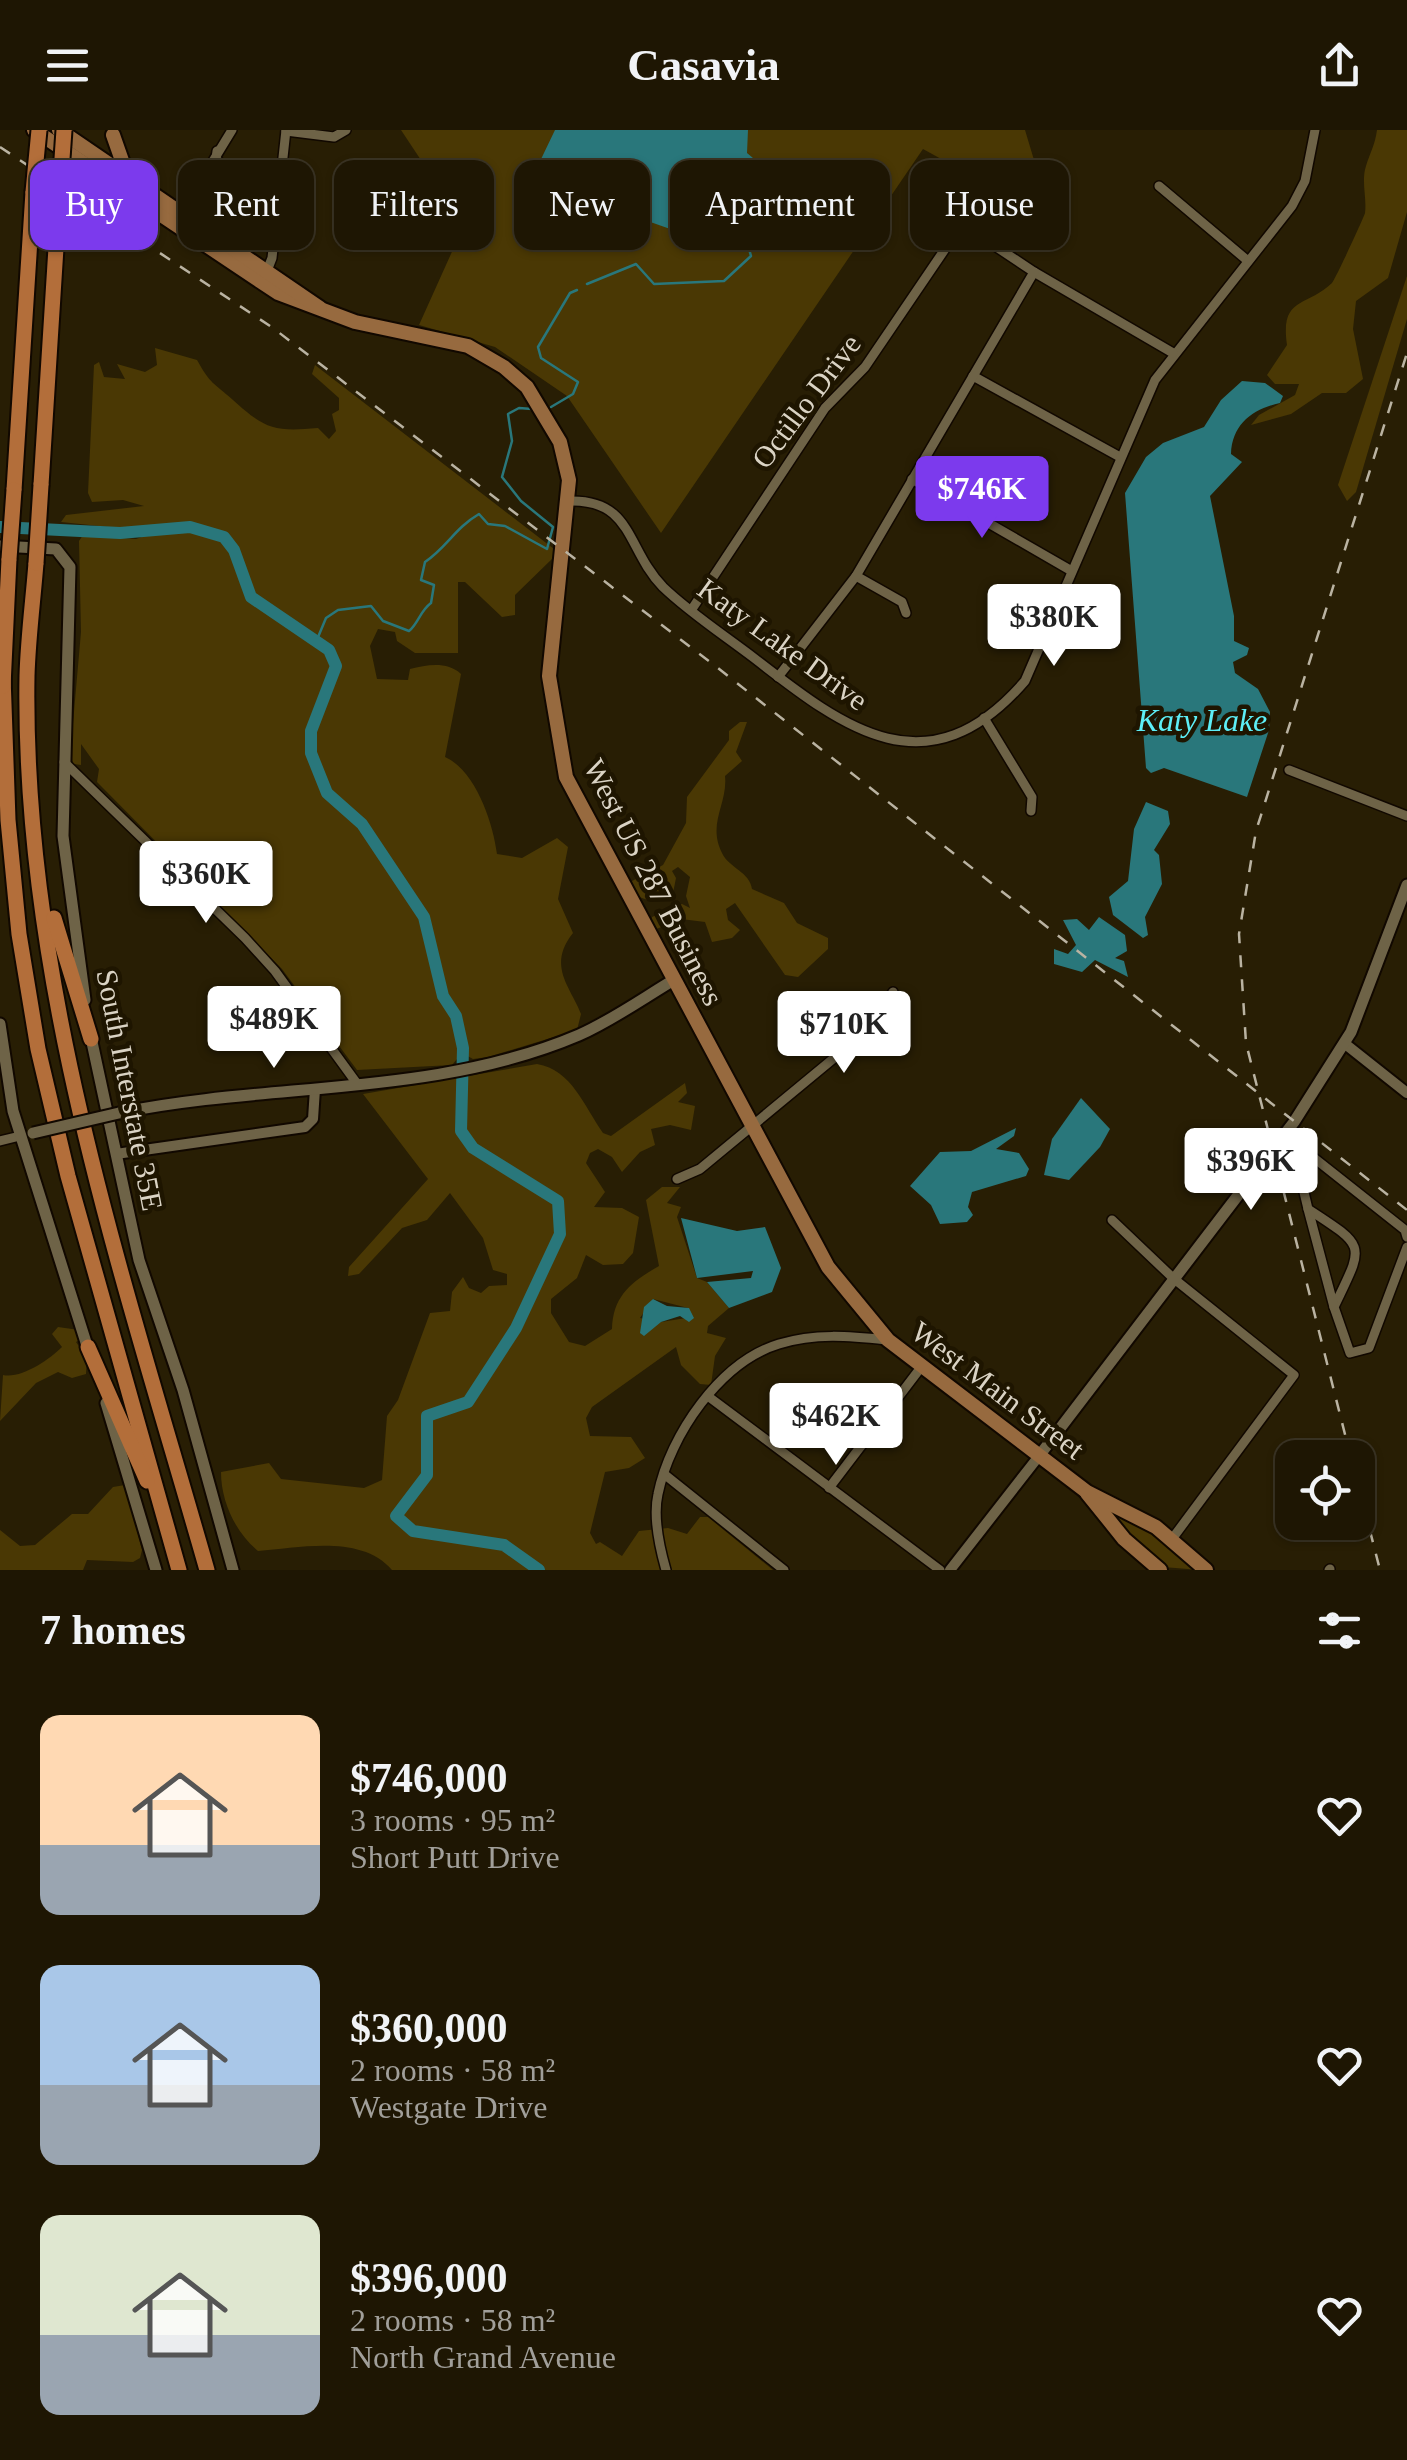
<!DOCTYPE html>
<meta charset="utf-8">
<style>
:root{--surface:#1e1603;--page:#2b2312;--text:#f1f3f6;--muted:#a19f9a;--line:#3c3525;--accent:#7c3aed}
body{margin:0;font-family:Georgia,serif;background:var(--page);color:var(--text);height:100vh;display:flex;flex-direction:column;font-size:38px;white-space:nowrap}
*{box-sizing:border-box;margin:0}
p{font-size:32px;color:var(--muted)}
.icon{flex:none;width:55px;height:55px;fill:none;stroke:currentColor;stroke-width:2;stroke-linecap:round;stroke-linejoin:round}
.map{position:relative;height:1440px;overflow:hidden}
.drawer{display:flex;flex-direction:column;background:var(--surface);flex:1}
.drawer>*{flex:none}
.guide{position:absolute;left:30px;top:30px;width:1348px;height:90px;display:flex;gap:20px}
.controls{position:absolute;left:1275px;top:1310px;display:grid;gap:20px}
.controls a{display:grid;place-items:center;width:100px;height:100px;border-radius:20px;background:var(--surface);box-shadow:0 2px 8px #0004,0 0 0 2px var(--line);font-size:50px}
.price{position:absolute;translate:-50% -85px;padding:0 22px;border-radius:10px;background:#fff;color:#222;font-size:32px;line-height:65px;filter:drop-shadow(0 2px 5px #0008)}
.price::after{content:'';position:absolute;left:50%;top:60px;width:30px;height:22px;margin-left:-15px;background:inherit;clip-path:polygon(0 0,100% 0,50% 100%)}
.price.active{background:var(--accent);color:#fff}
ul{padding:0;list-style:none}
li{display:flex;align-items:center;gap:30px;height:250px;padding:0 40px}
li span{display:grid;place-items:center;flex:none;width:280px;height:200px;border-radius:20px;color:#555}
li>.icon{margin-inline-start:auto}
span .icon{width:120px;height:120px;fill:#fffc;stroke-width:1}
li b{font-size:42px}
h2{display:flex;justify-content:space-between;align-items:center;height:120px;padding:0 40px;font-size:42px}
.pill{padding:0 35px;border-radius:20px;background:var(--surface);box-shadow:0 2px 8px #0004,0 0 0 2px var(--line);font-size:35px;line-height:90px}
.pill.active{background:var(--accent);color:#fff}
header{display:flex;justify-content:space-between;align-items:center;height:130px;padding:0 40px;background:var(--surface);font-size:45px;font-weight:700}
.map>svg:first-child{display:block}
.green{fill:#4a3804;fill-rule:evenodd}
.water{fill:#29777b}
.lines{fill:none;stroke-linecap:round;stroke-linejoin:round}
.stream{stroke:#29777b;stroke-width:2.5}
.river{stroke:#29777b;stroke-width:12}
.minor-casing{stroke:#110800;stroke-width:12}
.tertiary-casing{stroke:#110800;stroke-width:14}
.secondary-casing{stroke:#110800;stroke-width:15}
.primary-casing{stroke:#110800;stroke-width:18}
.motorway-casing{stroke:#110800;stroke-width:19}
.minor{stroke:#6e6347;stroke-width:9}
.tertiary{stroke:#6e6347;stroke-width:10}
.secondary{stroke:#6e6347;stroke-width:11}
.primary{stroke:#976a3f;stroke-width:14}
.motorway{stroke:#b36e3a;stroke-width:15}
.rail{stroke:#bab3a2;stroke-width:2.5;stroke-dasharray:12 12;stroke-linecap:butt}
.secondary-bridge-casing{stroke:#110800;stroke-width:15;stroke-linecap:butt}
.motorway-bridge-casing{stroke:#110800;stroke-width:19;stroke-linecap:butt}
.secondary-bridge{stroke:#6e6347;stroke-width:11}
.motorway-bridge{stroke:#b36e3a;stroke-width:15}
.labels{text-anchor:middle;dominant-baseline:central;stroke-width:9;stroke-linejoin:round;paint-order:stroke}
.street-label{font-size:30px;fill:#dad3c4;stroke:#1e1500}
.water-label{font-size:32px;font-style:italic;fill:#5deef6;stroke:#1e1500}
</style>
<header><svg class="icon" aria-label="menu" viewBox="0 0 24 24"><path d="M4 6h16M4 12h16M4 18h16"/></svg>Casavia<svg class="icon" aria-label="share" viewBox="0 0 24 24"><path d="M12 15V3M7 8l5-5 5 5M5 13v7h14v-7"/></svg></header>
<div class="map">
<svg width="1407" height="1440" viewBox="0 0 1407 1440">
<rect width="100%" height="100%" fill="#281e04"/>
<g class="green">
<polygon points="401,0 1025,0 1052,90 923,19 661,403 567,266 495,217 419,195 464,95"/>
<path d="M1377,0H1407V82L1388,148L1356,171L1353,199L1363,249L1346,263H1322L1291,284L1251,295L1259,285L1295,265L1299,254H1275L1267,245L1287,215C1280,166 1306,178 1332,153C1335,150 1364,87 1365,83C1367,68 1361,51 1366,36C1370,23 1375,15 1377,0Z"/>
<polygon points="1407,146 1407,189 1356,362 1347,371 1338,355"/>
<path d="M155,218L197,230C211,255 213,252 233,270C265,299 274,302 318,298L329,309L336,301L332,284L339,280V268L312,244L315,235L554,419L553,428L515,465V485L502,487L465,452H458V523H415L397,511L395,502L378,499L370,516L377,549L408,550L410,539C427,535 447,531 461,544L445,627C475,640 493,692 497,724L522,728L557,708L568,717L558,769L573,803C547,836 570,856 581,884L577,900L488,927L473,929L462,923L452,935L357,940L282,839L97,652L99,639L81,614V635L74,634L70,627L81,502L79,411L83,405L136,409L156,402L61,392L66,385L144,376L123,370L92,372L88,363L94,235L99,232L104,247L125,249L117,234L145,242L157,235Z"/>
<path d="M740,592H747L736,622L742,631L725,646C728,674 707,693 722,723C729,738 750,742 752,759L784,773L797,793L828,808V819L798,847L785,845L735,773L726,779L728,790L740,800L732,808L712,812L705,792L681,789L654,800L649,797L652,787L682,774L690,778L686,766L690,747L678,737L672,741L676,748L673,763L651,771L633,765L632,751L663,735L686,693L687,667L729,610V601Z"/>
<path d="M537,934C572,940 584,976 603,1003L611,1006L685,953L687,963L678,972L695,976L691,1000L670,995L651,999L655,1015L640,1022L622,1042L612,1027L598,1019L590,1023L586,1033L605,1062L594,1077L622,1078L639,1087L633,1123L623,1134L603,1135L586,1125L577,1148L551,1169V1183L569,1212L585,1216L612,1199C613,1166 631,1152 659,1136L646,1070L662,1057H680L667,1073L681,1077L677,1087L697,1148L707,1152L729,1178L708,1196L707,1203L726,1208L715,1226L711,1255L700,1254L681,1235L676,1217L592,1277L586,1288L590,1306L631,1307L645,1328L629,1338L605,1342L590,1403L596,1414L600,1412L622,1426L639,1401L668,1398L687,1404L700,1387H708L773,1440H392C361,1404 300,1418 258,1421C235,1402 221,1371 221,1342L269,1333L281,1349L364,1358L382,1350L387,1286L398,1270L430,1183L450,1181L452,1162L463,1147L469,1158L481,1163L489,1156L507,1155V1144L493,1140L483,1108L450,1063L427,1090L402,1098L359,1144L348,1146L349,1137L428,1049L363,964ZM653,1169L688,1178L686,1188L661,1192L640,1188Z"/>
<path d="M58,1197L79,1200L81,1209L76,1212L87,1228L86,1244L72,1248L58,1242L36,1253L0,1291L3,1245C21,1249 49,1230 62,1217L52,1204Z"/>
<polygon points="125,1355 142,1420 140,1428 133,1432 87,1430 83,1440 0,1440 0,1400 20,1416 35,1415 72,1384 88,1384 113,1357"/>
<polygon points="1099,1370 1149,1397 1200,1440 1163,1437 1138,1418"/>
</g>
<g class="water">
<polygon points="555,0 748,0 747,23 765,38 767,48 752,52 745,60 759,87 739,110 710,113 531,50"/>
<path d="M1242,251L1265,253L1283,266L1280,273C1253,279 1232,294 1231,324L1242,332L1210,366L1234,486V511L1249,518L1247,525L1233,532L1235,543L1258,559L1270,582L1269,600L1247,667L1164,638L1151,643L1146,638L1125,363L1146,327L1163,313L1204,297L1221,270Z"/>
<polygon points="1146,672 1168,681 1170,694 1154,720 1159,725 1162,754 1145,787 1148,805 1143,808 1113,785 1109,767 1128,751 1134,699"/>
<polygon points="1099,787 1125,805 1127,821 1115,828 1124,831 1128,847 1095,830 1082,842 1054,834 1054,819 1068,824 1076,815 1063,790 1077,789 1089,800"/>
<polygon points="1081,968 1110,999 1100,1017 1069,1050 1044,1045 1052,1009"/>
<polygon points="1016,998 1014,1006 996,1019 1019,1023 1029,1039 1026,1046 972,1062 968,1077 973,1085 967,1092 940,1094 931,1075 910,1056 940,1022 971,1021"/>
<polygon points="681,1088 737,1101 765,1097 781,1138 772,1162 729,1178 707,1152 751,1148 753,1141 697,1148"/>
<polygon points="653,1169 667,1176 689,1178 694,1188 689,1192 680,1186 661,1192 644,1206 640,1203 644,1177"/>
</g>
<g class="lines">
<g class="stream">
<polyline points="587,154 636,134 654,154 724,151 751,126 744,101"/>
<polyline points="551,277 573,264 578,252 541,228 538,217 570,163 577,160"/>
<path d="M316,512L326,488L338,480L371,476L383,491L409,501C418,494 420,481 431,473L434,455L421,450L425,432C447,417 455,398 479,384L488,394L505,396L547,419L553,397L521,371L502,347L512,311L508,284L519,278L532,279"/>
</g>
<polyline class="river" points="0,397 120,403 190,397 224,407 234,420 251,467 329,520 336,536 311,601 311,623 327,663 362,694 424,787 443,866 456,886 463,918 461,1001 473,1018 558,1071 560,1104 516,1198 468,1272 427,1286 427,1345 396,1386 413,1401 504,1415 539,1440"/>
<defs>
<g id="minor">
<polyline points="286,1 334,7 346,0"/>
<polyline points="217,21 216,29 220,33 279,60"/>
<polyline points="199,54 232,0"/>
<polyline points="1159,56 1248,131"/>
<polyline points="265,146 272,128 286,0"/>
<polyline points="973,246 1120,327"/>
<polyline points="912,349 1070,440"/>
<path d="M569,371C633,369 626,419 663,457C690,483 724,505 754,528C845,599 928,663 1025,551L1155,250L1292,76L1305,51L1315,0"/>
<polyline points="856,446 902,472 906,483"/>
<polyline points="692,479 825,278 865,237 962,94 1034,142 1173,223"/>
<polyline points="778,547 856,446 1034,142"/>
<polyline points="984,588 1032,667 1031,681"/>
<polyline points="64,632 245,808 275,841 358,955"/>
<polyline points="1289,640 1407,686"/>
<polyline points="1285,1005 1405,1100 1407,1107"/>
<polyline points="0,1011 20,1006"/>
<path d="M1279,1015L1297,1033L1308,1079C1368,1118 1364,1114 1334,1177L1350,1223L1369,1218L1407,1117"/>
<polyline points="677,1049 700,1039 874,895 893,862"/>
<polyline points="1308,1079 1334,1177"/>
<polyline points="1112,1090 1173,1148 1294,1245 1172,1409"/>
<polyline points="709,1267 940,1440"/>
<polyline points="664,1344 784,1440"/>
<polyline points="829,1358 922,1236"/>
<path d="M666,1440C660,1419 653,1386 658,1364C670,1305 720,1232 779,1214C815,1203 849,1206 886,1210"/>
<polyline points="1329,1440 1330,1439"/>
</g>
<g id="tertiary">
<polyline points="1344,913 1407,963"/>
<polyline points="116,1024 305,997 313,989 315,959"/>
<polyline points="950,1440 1039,1326"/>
</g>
<g id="secondary">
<polyline points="0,416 56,419 70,437 63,706 85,870"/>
<polyline points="0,894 13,981 89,1222"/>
<polyline points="90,903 139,1130 183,1260 233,1440"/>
<path d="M119,983C270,952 434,967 579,905C611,891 642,869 672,851"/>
<polyline points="106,1273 156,1440"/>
<polyline points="1039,1326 1294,992 1351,902 1407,755"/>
</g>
<g id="primary">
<polyline points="34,0 278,163 355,192 468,216 504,237 527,257 560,312 569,350 549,546 566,647 828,1137 888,1210 1087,1362 1156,1397 1206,1440"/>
<polyline points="59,0 320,178"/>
<polyline points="113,5 126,42"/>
<polyline points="1087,1363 1124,1409 1160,1440"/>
</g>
<g id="motorway">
<polyline points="41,355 58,86"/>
<polyline points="14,360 33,62"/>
<path d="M36,433C33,471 28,509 27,546C22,853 124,1149 207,1440"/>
<polyline points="3,546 8,690 19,804 38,919 68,1046 179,1440"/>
<polyline points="3,556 9,429"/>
<polyline points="54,788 91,909"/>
<polyline points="88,1217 147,1351"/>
</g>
</defs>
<use href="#minor" class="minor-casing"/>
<use href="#tertiary" class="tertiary-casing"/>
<use href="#secondary" class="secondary-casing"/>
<use href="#primary" class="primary-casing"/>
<use href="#motorway" class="motorway-casing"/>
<use href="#minor" class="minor"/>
<use href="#tertiary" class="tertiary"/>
<use href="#secondary" class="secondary"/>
<use href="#primary" class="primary"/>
<use href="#motorway" class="motorway"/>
<g class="rail">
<polyline points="0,17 273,198 714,535 1407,1080"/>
<polyline points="1351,1328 1246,913 1239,804 1256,701 1407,223"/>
<polyline points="1358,1354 1380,1440"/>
</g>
<defs>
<polyline id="secondary-bridge" points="33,1003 119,983"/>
<g id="motorway-bridge">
<polyline points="33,62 39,0"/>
<polyline points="58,86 64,0"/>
<polyline points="9,429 14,360"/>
<polyline points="36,433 41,355"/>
</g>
</defs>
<use href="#secondary-bridge" class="secondary-bridge-casing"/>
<use href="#motorway-bridge" class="motorway-bridge-casing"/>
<use href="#secondary-bridge" class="secondary-bridge"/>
<use href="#motorway-bridge" class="motorway-bridge"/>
</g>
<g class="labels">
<g class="street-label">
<text transform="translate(806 271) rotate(-53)">Octillo Drive</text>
<text transform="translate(783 514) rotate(36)">Katy Lake Drive</text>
<text transform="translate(654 752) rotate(63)">West US 287 Business</text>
<text transform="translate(130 960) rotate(79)">South Interstate 35E</text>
<text transform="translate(998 1260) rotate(37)">West Main Street</text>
</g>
<g class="water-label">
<text x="1202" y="590">Katy Lake</text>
</g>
</g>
</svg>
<div class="controls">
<a><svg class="icon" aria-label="locate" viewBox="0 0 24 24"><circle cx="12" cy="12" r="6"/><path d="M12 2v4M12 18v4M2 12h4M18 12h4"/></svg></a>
</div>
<b class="price active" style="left:982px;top:411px">$746K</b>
<b class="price" style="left:1054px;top:539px">$380K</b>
<b class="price" style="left:206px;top:796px">$360K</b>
<b class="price" style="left:274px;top:941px">$489K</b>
<b class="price" style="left:844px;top:946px">$710K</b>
<b class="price" style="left:1251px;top:1083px">$396K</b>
<b class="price" style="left:836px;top:1338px">$462K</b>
<div class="guide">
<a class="pill active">Buy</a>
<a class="pill">Rent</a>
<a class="pill">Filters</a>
<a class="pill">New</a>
<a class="pill">Apartment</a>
<a class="pill">House</a>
</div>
</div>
<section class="drawer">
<h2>7 homes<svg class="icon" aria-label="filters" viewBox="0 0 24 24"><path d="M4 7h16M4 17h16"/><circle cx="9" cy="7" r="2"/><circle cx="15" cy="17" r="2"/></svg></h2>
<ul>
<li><span style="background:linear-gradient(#ffd9b3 65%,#9aa5b1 0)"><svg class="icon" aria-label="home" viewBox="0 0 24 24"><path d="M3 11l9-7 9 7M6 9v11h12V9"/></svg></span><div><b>$746,000</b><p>3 rooms · 95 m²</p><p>Short Putt Drive</p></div><svg class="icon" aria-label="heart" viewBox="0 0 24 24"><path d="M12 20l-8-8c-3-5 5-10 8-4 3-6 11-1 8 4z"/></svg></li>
<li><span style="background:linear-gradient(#a9c7e8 60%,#9aa5b1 0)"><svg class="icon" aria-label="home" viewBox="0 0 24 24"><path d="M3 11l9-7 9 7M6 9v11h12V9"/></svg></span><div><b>$360,000</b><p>2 rooms · 58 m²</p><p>Westgate Drive</p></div><svg class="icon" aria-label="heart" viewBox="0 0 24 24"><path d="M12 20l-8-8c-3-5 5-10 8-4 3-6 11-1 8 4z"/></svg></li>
<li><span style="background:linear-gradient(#dfe7d0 60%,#9aa5b1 0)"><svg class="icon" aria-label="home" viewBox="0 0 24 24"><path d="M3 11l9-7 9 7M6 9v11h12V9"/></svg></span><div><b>$396,000</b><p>2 rooms · 58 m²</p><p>North Grand Avenue</p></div><svg class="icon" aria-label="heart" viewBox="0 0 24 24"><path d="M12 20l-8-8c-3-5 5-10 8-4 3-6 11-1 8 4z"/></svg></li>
</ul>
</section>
